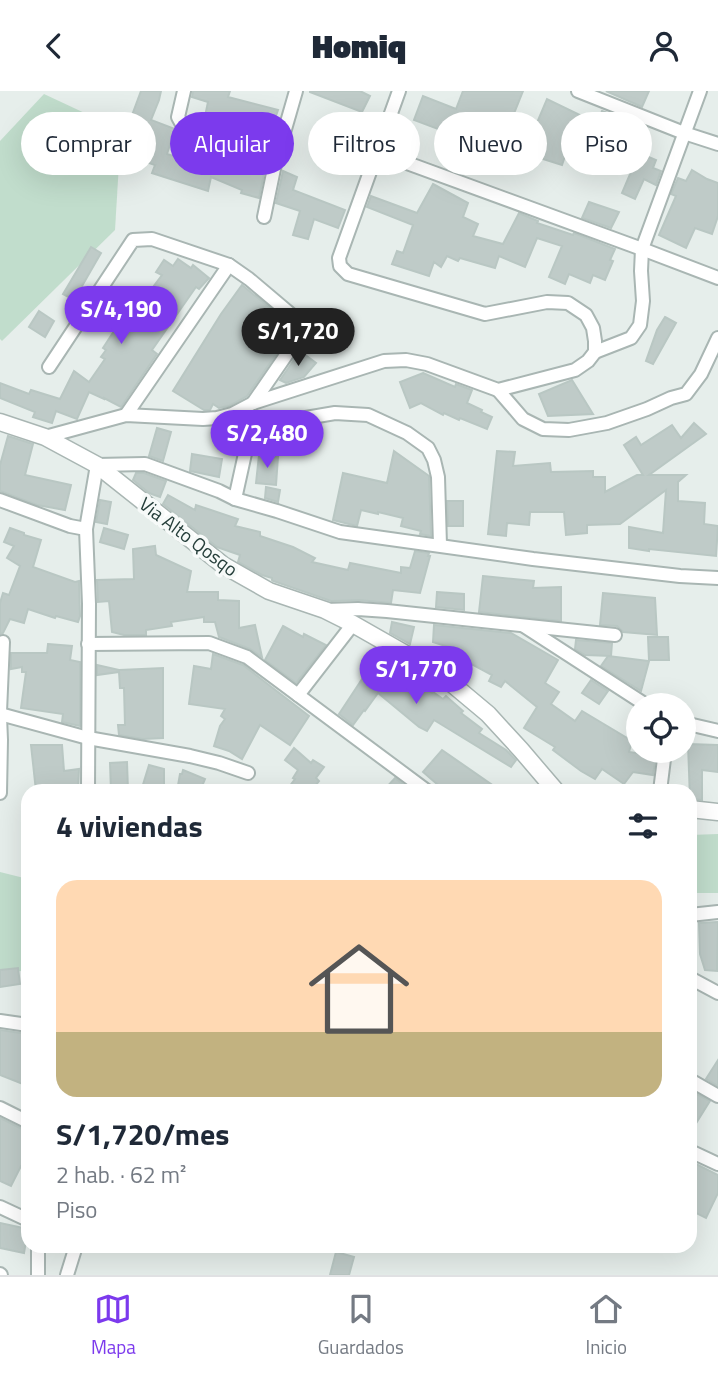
<!DOCTYPE html>
<html lang="es">
<meta charset="utf-8">
<style>
:root{--surface:#fff;--page:#f2f2f3;--text:#1f2937;--muted:#747a83;--line:#e0e1e3;--accent:#7c3aed}
body{margin:0;font-family:"Titillium Web",sans-serif;background:var(--page);color:var(--text);height:100vh;display:flex;flex-direction:column;font-size:26px;white-space:nowrap}
*{box-sizing:border-box;margin:0}
p{font-size:23px;color:var(--muted)}
.icon{flex:none;width:38px;height:38px;fill:none;stroke:currentColor;stroke-width:2;stroke-linecap:round;stroke-linejoin:round}
.map{position:relative;flex:1;overflow:hidden}
.side{position:absolute;left:21px;top:693px;width:676px;height:469px;display:flex;flex-direction:column;background:var(--surface);border-radius:21px;box-shadow:0 7px 28px #0002}
.side>*{flex:none}
.banner{position:absolute;left:21px;top:21px;width:677px;height:63px;display:flex;gap:14px}
.controls{position:absolute;left:626px;top:602px;display:grid;gap:14px}
.controls a{display:grid;place-items:center;width:70px;height:70px;border-radius:50%;background:var(--surface);box-shadow:0 7px 28px #0002;font-size:35px}
.price{position:absolute;translate:-50% -60px;padding:0 16px;border-radius:24px;background:var(--accent);color:#fff;font-size:23px;line-height:46px;filter:drop-shadow(0 2px 4px #0008)}
.price::after{content:'';position:absolute;left:50%;top:42px;width:21px;height:16px;margin-left:-10px;background:inherit;clip-path:polygon(0 0,100% 0,50% 100%)}
.price.current{background:#222;color:#fff}
ul{padding:0;list-style:none}
li{display:grid;align-content:center;gap:14px;height:371px;padding:0 35px}
li span{display:grid;place-items:center;height:217px;border-radius:21px;color:#555}
li>.icon{margin-inline-start:auto}
span .icon{width:126px;height:126px;fill:#fffc;stroke-width:1}
li b{font-size:30px}
h2{display:flex;justify-content:space-between;align-items:center;height:84px;padding:0 35px;font-size:30px}
.pill{padding:0 24px;border-radius:32px;background:var(--surface);box-shadow:0 7px 28px #0002;font-size:24px;line-height:63px}
.pill.current{background:var(--accent);color:#fff}
header{display:flex;justify-content:space-between;align-items:center;height:91px;padding:0 35px;background:var(--surface);font-size:32px;font-weight:800}
.dock{display:flex;justify-content:space-around;align-items:center;height:98px;border-top:2px solid var(--line);background:var(--surface);font-size:19px;color:var(--muted)}
.dock a{display:grid;justify-items:center;gap:4px}
.dock .current{color:var(--accent)}
.map>svg:first-child{display:block}
.green{fill:#c1ddcc}
.building{fill:#bfcbc8;stroke:#b9c7c3;stroke-width:2}
.lines{fill:none;stroke-linecap:round;stroke-linejoin:round}
.minor-casing{stroke:#a9b6b3;stroke-width:16}
.tertiary-casing{stroke:#a9b6b3;stroke-width:19}
.minor{stroke:#fff;stroke-width:12}
.tertiary{stroke:#fff;stroke-width:16}
.labels{text-anchor:middle;dominant-baseline:central;stroke-width:7;stroke-linejoin:round;paint-order:stroke}
.street-label{font-size:19px;fill:#263f3b;stroke:#f7faf9}
</style>
<header><svg class="icon" aria-label="back" viewBox="0 0 24 24"><path d="M15 5l-7 7 7 7"/></svg>Homiq<svg class="icon" aria-label="person" viewBox="0 0 24 24"><circle cx="12" cy="8" r="4"/><path d="M4 21q1-7 8-7t8 7"/></svg></header>
<div class="map">
<svg width="718" height="1184" viewBox="0 0 718 1184">
<rect width="100%" height="100%" fill="#e6eeeb"/>
<g class="green">
<polygon points="44,3 121,39 115,139 2,250 0,248 0,50"/>
<polygon points="718,743 718,802 690,802 690,744"/>
<polygon points="0,781 28,788 28,864 21,880 0,883"/>
</g>
<g class="building">
<polygon points="141,0 161,0 159,9 151,29 175,38 167,63 199,73 203,62 213,65 215,58 265,78 259,107 241,102 242,99 211,86 208,100 152,82 155,74 146,71 149,65 121,54"/>
<polygon points="193,0 230,0 228,6 278,19 269,45 256,40 257,39 217,28 216,33 204,30 208,11 192,6"/>
<polygon points="310,0 360,0 370,5 362,21 310,1"/>
<polygon points="463,0 523,0 511,30 534,39 547,8 586,27 570,60 567,59 562,74 521,61 523,55 474,35 460,72 439,64 449,42 414,29 423,5 456,18"/>
<polygon points="606,0 649,0 642,16"/>
<polygon points="602,20 629,30 624,43 597,33"/>
<polygon points="354,33 375,42 361,76 342,63"/>
<polygon points="639,62 656,69 653,77 661,80 656,94 644,88 635,108 622,102"/>
<polygon points="692,79 707,88 718,92 718,125 712,143 695,137 686,157 659,144 676,105 671,103 678,87 686,90"/>
<polygon points="283,80 297,86 293,99 345,119 338,137 314,128 308,148 293,144 300,120 276,112"/>
<polygon points="433,93 468,112 463,126 478,133 473,145 503,153 519,122 538,130 537,132 573,144 574,142 615,158 610,169 613,170 605,189 593,184 590,192 569,183 565,193 549,186 562,155 537,147 525,176 499,165 495,177 460,167 458,170 447,165 441,176 434,171 429,185 392,173 397,160 403,162 413,134 367,116 371,105 417,122"/>
<polygon points="589,111 619,121 611,137 582,127"/>
<polygon points="91,156 101,162 74,209 63,203"/>
<polygon points="178,168 191,177 193,174 209,187 199,198 196,196 152,259 157,263 121,316 104,307 104,308 89,301 77,328 56,320 52,332 33,326 35,321 0,307 0,292 29,303 31,299 60,308 74,280 89,291 105,268 101,266 106,259 103,257 118,234 97,219 107,204 119,213 126,203 141,212 162,184 156,181 164,169 173,175"/>
<polygon points="242,194 275,221 271,226 282,232 278,239 288,246 247,305 229,315 219,317 213,313 210,319 204,319 173,300 221,223"/>
<polygon points="39,220 54,230 45,246 29,236"/>
<polygon points="665,226 676,232 653,273 646,270 657,239"/>
<polygon points="300,260 316,272 304,286 286,292 280,289"/>
<polygon points="423,282 455,296 456,293 472,299 467,312 482,319 481,321 492,326 487,338 460,327 459,329 444,322 443,324 421,312 410,317 400,291"/>
<polygon points="572,289 593,323 548,325 539,303"/>
<polygon points="694,332 706,343 649,384 686,384 678,391 678,410 705,412 704,433 718,435 716,465 649,458 649,460 629,457 629,436 663,442 666,399 620,433 587,434 587,442 566,444 564,421 530,421 529,434 507,432 506,445 488,443 497,360 515,361 513,375 550,372 551,381 593,380 593,386 605,386 605,401 637,384 643,384 624,354 636,346 641,354 672,334 681,347"/>
<polygon points="157,337 171,341 163,370 149,365"/>
<polygon points="8,345 33,353 25,384 71,394 65,419 37,414 0,400 0,374"/>
<polygon points="394,360 429,385 431,445 420,443 421,440 401,435 403,427 378,421 378,423 361,419 357,435 333,429 343,382 387,392"/>
<polygon points="192,363 222,368 219,386 190,380"/>
<polygon points="259,364 278,366 276,394 256,392"/>
<polygon points="136,382 144,382 166,390 160,406 149,402 133,389"/>
<polygon points="266,396 280,399 278,411 265,407"/>
<polygon points="168,404 195,419 196,414 238,428 235,435 260,441 260,445 293,456 315,467 312,471 348,479 350,472 401,482 401,476 410,477 415,460 429,462 428,465 430,465 420,502 393,499 391,512 359,509 331,510 273,490 272,489 272,487 262,484 238,471 240,464 217,456 163,413"/>
<polygon points="100,409 111,411 107,433 96,431"/>
<polygon points="447,410 463,410 463,435 448,435"/>
<polygon points="10,437 24,442 24,444 41,449 33,476 75,491 79,490 80,525 78,531 56,525 55,527 28,518 24,532 10,528 3,542 0,543 0,512 3,502 9,504 20,475 7,467 14,455 4,451"/>
<polygon points="104,437 128,444 124,458 100,451"/>
<polygon points="155,455 156,464 191,480 187,501 218,501 218,509 239,510 239,537 255,534 262,566 250,558 219,546 215,531 204,531 204,526 171,531 172,535 146,539 146,544 124,544 112,541 109,510 98,511 97,489 134,488 133,458"/>
<polygon points="483,485 534,490 533,497 561,496 561,530 479,521"/>
<polygon points="437,501 464,503 464,519 436,516"/>
<polygon points="603,502 655,507 657,544 623,541 617,535 600,534"/>
<polygon points="392,531 414,536 410,553 390,542"/>
<polygon points="434,534 511,542 558,569 545,592 559,601 551,613 575,630 582,620 632,650 629,661 656,665 653,684 633,681 624,693 602,678 595,688 581,680 553,659 555,656 524,637 537,616 505,590 501,596 489,590 492,584 466,570 456,582 446,574 458,559 433,551"/>
<polygon points="283,535 303,546 304,543 326,554 296,592 265,569"/>
<polygon points="648,546 668,546 669,569 649,569"/>
<polygon points="576,549 612,552 611,565 585,564 575,558"/>
<polygon points="48,553 72,555 70,569 80,571 80,635 62,631 63,623 21,617 26,581 22,581 22,576 11,578 11,562 47,562"/>
<polygon points="213,563 243,574 309,625 290,654 260,634 242,668 229,660 214,655 220,635 225,628 221,625 225,618 189,613 194,575 211,578"/>
<polygon points="378,564 411,586 432,602 433,601 443,608 446,605 463,620 461,622 482,638 479,642 506,659 516,669 511,676 434,629 427,640 419,636 378,602 365,620 364,619 353,634 339,623"/>
<polygon points="608,565 649,570 641,600 601,575"/>
<polygon points="97,574 119,579 163,577 163,647 143,648 119,644 118,634 125,634 124,597 120,597 119,581 97,584"/>
<polygon points="591,589 608,600 599,613 582,602"/>
<polygon points="688,653 718,654 718,681 702,679 702,709 690,708"/>
<polygon points="31,654 62,654 64,680 79,678 78,700 36,700"/>
<polygon points="294,657 311,672 313,669 324,676 316,687 319,690 311,700 286,700 295,688 293,687 298,679 285,669"/>
<polygon points="442,659 501,700 445,700 423,681"/>
<polygon points="127,671 128,700 111,700 110,672"/>
<polygon points="149,674 164,678 164,696 142,697"/>
<polygon points="183,679 205,688 200,700 177,700 180,683 182,683"/>
<polygon points="395,687 412,700 383,700"/>
<polygon points="718,831 717,880 705,879 700,863 699,832"/>
<polygon points="18,877 20,893 0,896 0,879"/>
<polygon points="0,939 28,943 28,995 0,984"/>
<polygon points="718,969 718,995 706,988"/>
<polygon points="695,1002 710,1010 690,1042 690,1010"/>
<polygon points="0,1027 22,1038 28,1038 28,1078 21,1075 11,1095 0,1090"/>
<polygon points="690,1070 718,1084 718,1102 706,1127 690,1119"/>
<polygon points="0,1132 28,1138 24,1162 0,1157"/>
<polygon points="336,1161 354,1166 349,1184 330,1184"/>
</g>
<g class="lines">
<defs>
<g id="minor">
<polyline points="184,0 178,26 183,35 275,73"/>
<polyline points="578,0 684,42 718,53"/>
<polyline points="377,61 642,158 718,187"/>
<polyline points="264,126 275,73 296,0"/>
<polyline points="595,261 631,247 640,234 643,210 641,180 642,158 700,0"/>
<polyline points="49,276 133,149 152,148 229,174 249,188 300,231 302,241 253,312"/>
<polyline points="498,299 523,328 543,338 569,339 607,332 647,318 671,307 686,303 701,283 718,247"/>
<polyline points="126,324 229,174"/>
<polyline points="45,346 126,324 203,328 217,327 232,323 253,312 384,270 406,269 427,273 498,299 575,279 588,270 595,261 595,250 593,237 586,224 568,212 547,211 485,223 348,183 340,175 339,167 399,0"/>
<polyline points="235,408 248,349 294,329 335,322 368,324 407,342 428,357 434,369 438,386 440,454"/>
<polyline points="0,409 70,435 86,438"/>
<polyline points="325,519 358,518 387,520 615,544"/>
<polyline points="524,535 646,614"/>
<polyline points="88,553 209,552 247,566 427,700"/>
<polyline points="298,604 353,533"/>
<polyline points="0,621 3,551"/>
<polyline points="0,623 88,647 190,665 219,672 248,682"/>
<polyline points="0,625 1,649 0,702"/>
<polyline points="684,632 718,640"/>
<polyline points="88,700 89,513 86,438 97,374 145,373 219,400 235,408 277,420 340,441 533,468 680,485 718,487"/>
<polyline points="660,700 665,660"/>
<polyline points="690,824 718,821"/>
<polyline points="690,887 718,902"/>
<polyline points="0,930 28,934"/>
<polyline points="690,989 718,1005"/>
<polyline points="0,1017 26,1030"/>
<polyline points="690,1060 718,1073"/>
<polyline points="0,1116 28,1129"/>
<polyline points="0,1183 1,1184"/>
<polyline points="38,1184 38,1155"/>
<polyline points="67,1184 76,1155"/>
</g>
<g id="tertiary">
<polyline points="0,331 45,346 97,374 223,474 269,500 325,519 353,533 439,582 488,623 521,659 556,700"/>
<polyline points="690,718 718,721"/>
</g>
</defs>
<use href="#minor" class="minor-casing"/>
<use href="#tertiary" class="tertiary-casing"/>
<use href="#minor" class="minor"/>
<use href="#tertiary" class="tertiary"/>
</g>
<g class="labels">
<g class="street-label">
<text transform="translate(189 445) rotate(37)">Via Alto Qosqo</text>
</g>
</g>
</svg>
<div class="controls">
<a><svg class="icon" aria-label="locate" viewBox="0 0 24 24"><circle cx="12" cy="12" r="6"/><path d="M12 2v4M12 18v4M2 12h4M18 12h4"/></svg></a>
</div>
<b class="price" style="left:121px;top:255px">S/4,190</b>
<b class="price current" style="left:298px;top:277px">S/1,720</b>
<b class="price" style="left:267px;top:379px">S/2,480</b>
<b class="price" style="left:416px;top:615px">S/1,770</b>
<div class="banner">
<a class="pill">Comprar</a>
<a class="pill current">Alquilar</a>
<a class="pill">Filtros</a>
<a class="pill">Nuevo</a>
<a class="pill">Piso</a>
</div>
<section class="side">
<h2>4 viviendas<svg class="icon" aria-label="filters" viewBox="0 0 24 24"><path d="M4 7h16M4 17h16"/><circle cx="9" cy="7" r="2"/><circle cx="15" cy="17" r="2"/></svg></h2>
<ul>
<li><span style="background:linear-gradient(#ffd9b3 70%,#c2b280 0)"><svg class="icon" aria-label="home" viewBox="0 0 24 24"><path d="M3 11l9-7 9 7M6 9v11h12V9"/></svg></span><div><b>S/1,720/mes</b><p>2 hab. · 62 m²</p><p>Piso</p></div></li>
</ul>
</section>
</div>
<nav class="dock">
<a class="current"><svg class="icon" aria-label="map" viewBox="0 0 24 24"><path d="M3 6l6-2 6 2 6-2v14l-6 2-6-2-6 2zM9 4v14M15 6v14"/></svg>Mapa</a>
<a><svg class="icon" aria-label="saved" viewBox="0 0 24 24"><path d="M7 4h10v16l-5-4-5 4z"/></svg>Guardados</a>
<a><svg class="icon" aria-label="home" viewBox="0 0 24 24"><path d="M3 11l9-7 9 7M6 9v11h12V9"/></svg>Inicio</a>
</nav>
